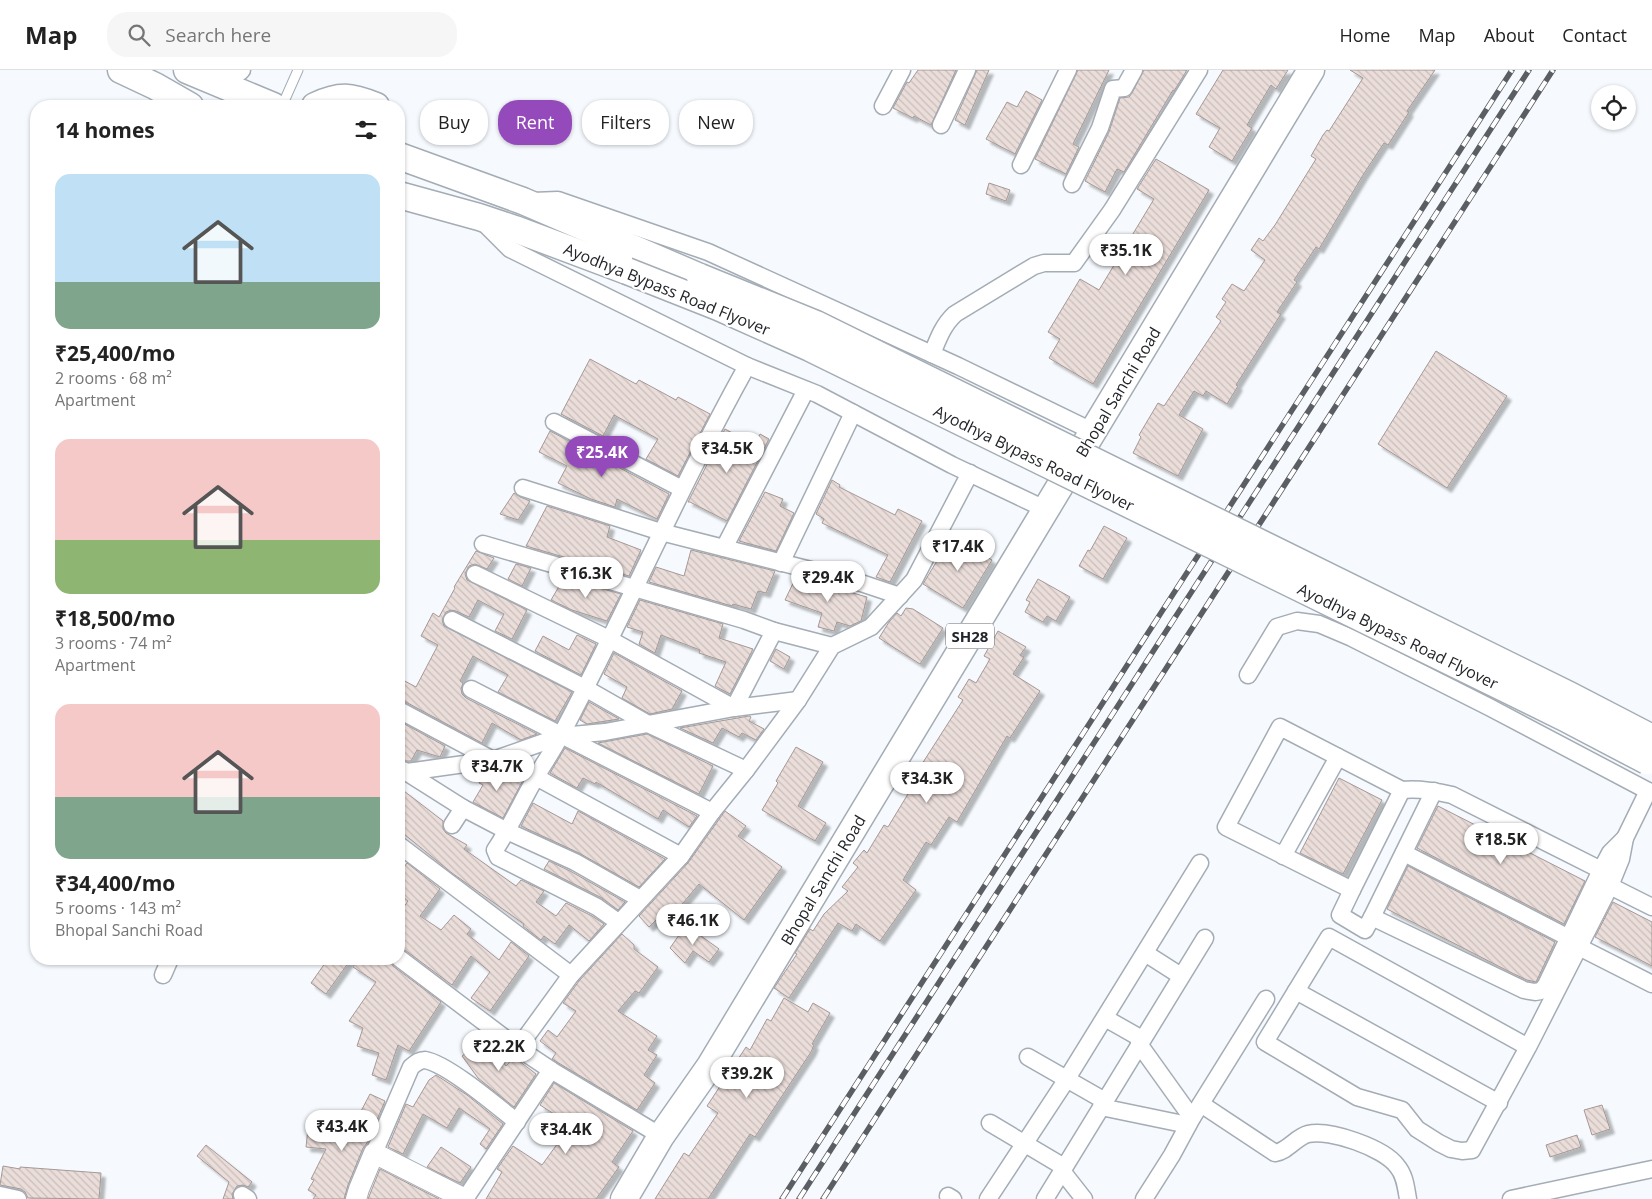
<!DOCTYPE html>
<meta charset="utf-8">
<style>
:root{--surface:#fff;--page:#f6f6f6;--text:#222;--muted:#767676;--line:#e0e0e0;--accent:#954abc}
body{margin:0;font-family:"Open Sans",sans-serif;background:var(--page);color:var(--text);height:100vh;display:flex;flex-direction:column;font-size:19px;white-space:nowrap}
*{box-sizing:border-box;margin:0}
p{font-size:16px;color:var(--muted)}
.icon{flex:none;width:28px;height:28px;fill:none;stroke:currentColor;stroke-width:2;stroke-linecap:round;stroke-linejoin:round}
.map{position:relative;flex:1;overflow:hidden}
.panel{position:absolute;left:30px;top:30px;width:375px;height:865px;display:flex;flex-direction:column;background:var(--surface);border-radius:20px;box-shadow:0 1px 4px #0004}
.panel>*{flex:none}
.guide{position:absolute;left:420px;top:30px;width:475px;height:45px;display:flex;gap:10px}
.tools{position:absolute;left:1591px;top:15px;display:grid;gap:10px}
.tools a{display:grid;place-items:center;width:45px;height:45px;border-radius:50%;background:var(--surface);box-shadow:0 1px 4px #0004;font-size:25px}
.price{position:absolute;translate:-50% -42px;padding:0 11px;border-radius:18px;background:#fff;color:#222;font-size:16px;line-height:32px;filter:drop-shadow(0 1px 2px #0008)}
.price::after{content:'';position:absolute;left:50%;top:30px;width:15px;height:11px;margin-left:-8px;background:inherit;clip-path:polygon(0 0,100% 0,50% 100%)}
.price.selected{background:var(--accent);color:#fff}
ul{padding:0;list-style:none}
li{display:grid;align-content:center;gap:10px;height:265px;padding:0 25px}
li span{display:grid;place-items:center;height:155px;border-radius:15px;color:#555}
li>.icon{margin-inline-start:auto}
span .icon{width:90px;height:90px;fill:#fffc;stroke-width:1}
li b{font-size:21px}
h2{display:flex;justify-content:space-between;align-items:center;height:60px;padding:0 25px;font-size:21px}
.chip{padding:0 18px;border-radius:20px;background:var(--surface);box-shadow:0 1px 4px #0004;font-size:18px;line-height:45px}
.chip.selected{background:var(--accent);color:#fff}
header{display:flex;align-items:center;gap:30px;box-sizing:border-box;height:70px;padding:0 25px;background:var(--surface);border-bottom:1px solid var(--line)}
header strong{font-size:24px}
nav{display:flex;gap:28px;margin-inline-start:auto;font-size:18px}
.search{width:350px;height:45px;background:var(--page);display:flex;align-items:center;gap:12px;box-sizing:border-box;padding:0 18px;border-radius:20px;color:var(--muted);font-size:19px}
.map>svg:first-child{display:block}
.building{fill:url(#building-back-hatch);stroke:#a59895;filter:url(#shadow)}
.lines{fill:none;stroke-linecap:round;stroke-linejoin:round}
.service-casing{stroke:#a4acb5;stroke-width:11}
.minor-casing{stroke:#a4acb5;stroke-width:19}
.tertiary-casing{stroke:#a4acb5;stroke-width:22}
.primary-casing{stroke:#a4acb5;stroke-width:29}
.service{stroke:#fff;stroke-width:9}
.minor{stroke:#fff;stroke-width:16}
.tertiary{stroke:#fff;stroke-width:20}
.primary{stroke:#fff;stroke-width:26}
.rail-casing{stroke:#5b5e62;stroke-width:5.5}
.rail{stroke:#fff;stroke-width:4;stroke-dasharray:11;stroke-linecap:butt}
.primary-bridge-casing{stroke:#a4acb5;stroke-width:29;stroke-linecap:butt}
.primary-bridge{stroke:#fff;stroke-width:26}
.labels{text-anchor:middle;dominant-baseline:central;stroke-width:4.5;stroke-linejoin:round;paint-order:stroke}
.shield{fill:#fff;stroke:#646669;stroke-width:1}
.shield-label{font-size:15px;font-weight:bold;fill:#222529}
.street-label{font-size:16px;fill:#222529;stroke:#fff}
</style>
<header>
<strong>Map</strong>
<div class="search"><svg class="icon" aria-label="search" viewBox="0 0 24 24"><circle cx="10" cy="10" r="6"/><path d="M15 15l6 6"/></svg>Search here</div>
<nav><a>Home</a><a>Map</a><a>About</a><a>Contact</a></nav>
</header>
<div class="map">
<svg width="1652" height="1129" viewBox="0 0 1652 1129">
<defs>
<pattern id="building-back-hatch" width="6" height="6" patternUnits="userSpaceOnUse" patternTransform="scale(1.25)"><rect width="6" height="6" fill="#ebdeda"/><path d="M-1 5l2 2M0 0l6 6M5-1l2 2" fill="none" stroke="#c9bebb"/></pattern>
<filter id="shadow"><feDropShadow dx="4.5" dy="4.5" stdDeviation="1" flood-color="#0004"/></filter>
</defs>
<rect width="100%" height="100%" fill="#f6fafe"/>
<g class="building">
<polygon points="918,0 956,0 931,55 914,46 913,48 893,38 907,12 909,13"/>
<polygon points="977,0 989,0 965,55 955,50"/>
<polygon points="1078,0 1109,0 1073,74 1079,77 1066,104 1035,89"/>
<polygon points="1144,0 1187,0 1174,21 1173,20 1124,102 1117,99 1105,122 1085,111 1109,62 1120,28 1129,27 1132,23"/>
<polygon points="1223,0 1288,0 1276,19 1271,15 1247,55 1252,58 1232,91 1209,77 1220,58 1196,44"/>
<polygon points="1350,0 1435,0 1407,41 1409,42 1388,75 1384,73 1363,105 1319,179 1316,177 1294,210 1297,212 1277,242 1281,244 1236,315 1238,316 1227,334 1206,321 1203,326 1194,321 1179,345 1203,359 1178,406 1133,383 1141,367 1139,365 1158,333 1164,336 1221,251 1216,247 1226,232 1222,229 1232,214 1244,221 1265,190 1251,180 1259,168 1263,171 1275,155 1316,89 1311,86 1323,65 1327,60 1329,61 1363,8"/>
<polygon points="1026,21 1042,30 1015,84 986,69 1007,32 1017,37"/>
<polygon points="1156,89 1209,120 1093,314 1049,288 1060,269 1048,262 1080,209 1099,220 1154,129 1137,119"/>
<polygon points="989,113 1010,120 1006,131 986,124"/>
<polygon points="1436,281 1507,326 1447,418 1378,374"/>
<polygon points="590,289 636,314 639,310 676,330 678,327 710,344 678,406 646,389 658,369 614,345 603,366 561,344"/>
<polygon points="725,359 755,375 760,364 769,369 727,451 690,432 688,432"/>
<polygon points="550,361 669,424 657,449 617,429 615,437 591,429 558,413 567,396 539,382"/>
<polygon points="832,410 840,415 839,417 895,445 898,439 922,451 890,512 876,507 888,485 822,453 824,449 816,444"/>
<polygon points="765,422 783,429 780,436 794,443 776,481 739,471"/>
<polygon points="514,423 520,427 530,431 518,450 500,444"/>
<polygon points="547,436 610,456 607,467 641,480 629,506 526,476"/>
<polygon points="1104,456 1127,468 1103,509 1079,496 1088,480 1090,481"/>
<polygon points="952,466 992,490 963,538 923,514"/>
<polygon points="691,480 775,501 766,523 758,521 751,539 733,534 732,536 649,512 656,497 684,506"/>
<polygon points="476,481 494,488 487,499 475,494 469,496 465,504 467,510 527,540 512,569 495,561 504,544 478,530 469,547 456,541 451,540 446,542 442,550 444,556 572,622 555,651 498,622 508,605 473,586 460,611 463,613 461,619 462,624 466,628 537,664 521,670 492,653 482,673 404,631 399,630 399,608 416,617 438,575 421,566 433,543 439,547 455,518 454,517"/>
<polygon points="516,494 531,498 522,516 508,509"/>
<polygon points="796,507 867,527 861,551 850,556 837,552 834,561 818,557 822,543 785,530"/>
<polygon points="564,508 621,524 607,551 572,540 551,530"/>
<polygon points="1038,509 1070,527 1056,551 1047,546 1043,552 1025,542 1030,532 1026,530"/>
<polygon points="640,530 723,554 719,568 753,579 730,624 715,616 726,592 699,583 700,580 661,565 655,583 639,574 643,562 627,557"/>
<polygon points="906,538 913,539 943,558 920,594 879,568 889,552 897,543 901,546"/>
<polygon points="998,561 1026,577 1020,585 1024,587 1013,604 1040,621 1010,668 1007,666 957,752 949,747 931,775 926,772 903,810 916,820 880,871 856,854 852,861 838,853 789,928 774,918 797,884 795,883 810,859 813,861 824,844 848,821 842,817 858,797 853,793 864,780 867,783 884,755 888,757 908,724 903,721 918,695 920,697 963,630 958,627 969,609 976,613 990,589 984,586"/>
<polygon points="577,565 596,574 581,605 535,581 543,566 569,580"/>
<polygon points="776,579 790,587 784,599 770,591"/>
<polygon points="614,583 682,621 672,639 650,644 622,628 627,617 604,604"/>
<polygon points="589,632 619,649 587,654 580,650"/>
<polygon points="749,646 751,647 749,651 764,659 756,670 742,663 739,667 722,658 713,673 680,658"/>
<polygon points="399,651 445,676 440,687 417,680 411,691 399,691"/>
<polygon points="647,664 713,696 699,724 598,673"/>
<polygon points="796,677 823,692 798,736 826,753 815,771 762,740 778,713 776,711"/>
<polygon points="565,678 697,746 689,757 663,740 658,749 596,712 595,714 583,708 577,718 550,703"/>
<polygon points="492,700 522,712 503,748 473,732 483,715 479,713 486,701"/>
<polygon points="1339,708 1382,730 1343,804 1300,783"/>
<polygon points="404,721 443,751 443,759 446,763 467,775 464,779 516,816 521,810 544,821 536,832 556,846 566,833 592,846 604,854 589,871 569,855 555,874 544,866 541,870 523,856 524,854 452,803 399,760 399,728"/>
<polygon points="533,733 572,754 578,741 665,789 639,817 579,783 521,756"/>
<polygon points="1438,736 1585,811 1564,854 1417,778"/>
<polygon points="725,741 746,756 738,766 782,797 744,850 699,814 678,839 672,834 649,857 639,846 688,793"/>
<polygon points="549,791 570,801 625,832 618,840 602,828 544,799"/>
<polygon points="407,793 440,819 420,846 441,860 454,845 471,859 467,864 499,890 511,872 529,886 490,941 471,928 490,902 471,886 452,915 405,880 399,878 399,844 408,831 399,824 399,804"/>
<polygon points="1408,796 1555,872 1536,912 1527,910 1510,902 1387,839"/>
<polygon points="1613,832 1652,852 1652,896 1595,867"/>
<polygon points="686,855 719,879 709,892 693,881 685,893 670,878"/>
<polygon points="622,864 634,875 634,879 658,897 639,923 635,921 618,941 657,966 648,980 657,985 644,1005 655,1013 637,1040 552,989 556,983 540,971 548,960 557,967 576,941 563,933 579,911"/>
<polygon points="328,889 351,889 326,924 311,913"/>
<polygon points="358,889 389,889 393,896 441,932 409,981 398,975 386,1010 372,1005 379,983 357,976 363,958 349,951 376,912 353,897"/>
<polygon points="784,928 808,942 813,933 830,943 812,974 814,975 811,982 755,1067 750,1064 708,1129 655,1129 684,1083 689,1086 718,1043 707,1036 746,977 750,980 767,949 771,951"/>
<polygon points="486,969 506,996 514,987 536,1004 514,1037 478,1008 462,986"/>
<polygon points="436,1005 467,1025 503,1054 486,1079 480,1074 490,1059 459,1038 447,1058 423,1044 403,1084 388,1077 406,1034 413,1037 429,1010"/>
<polygon points="554,1013 633,1061 612,1092 619,1097 596,1129 486,1129 502,1102 497,1099 513,1076 542,1095 563,1066 554,1060 562,1049 540,1035"/>
<polygon points="370,1024 385,1031 367,1073 363,1078 348,1115 344,1129 313,1129 316,1125 308,1120 314,1110 311,1109 326,1079 306,1077 308,1058 344,1062 345,1059 350,1062"/>
<polygon points="1602,1035 1610,1059 1592,1065 1584,1040"/>
<polygon points="1577,1065 1581,1077 1550,1087 1546,1075"/>
<polygon points="206,1075 252,1112 248,1117 243,1115 237,1116 232,1124 233,1129 223,1129 229,1112 197,1086"/>
<polygon points="441,1077 471,1097 460,1113 427,1097"/>
<polygon points="3,1096 20,1099 20,1097 101,1103 99,1129 28,1128 25,1122 21,1119 0,1115"/>
<polygon points="380,1099 439,1129 368,1129"/>
</g>
<g class="lines">
<defs>
<polyline id="service" points="282,36 298,0"/>
<g id="minor">
<polyline points="208,7 240,2 242,0"/>
<polyline points="883,36 902,0"/>
<polyline points="941,55 967,0"/>
<polyline points="1021,95 1068,0"/>
<polyline points="1072,114 1100,58 1113,19 1124,18 1134,0"/>
<polyline points="533,131 558,130 708,182 958,296 1094,362"/>
<polyline points="483,152 510,179 747,296 817,324 952,395 1047,440"/>
<path d="M932,284C938,269 943,255 955,244L1034,196L1044,193H1074L1112,140L1199,0"/>
<polyline points="554,352 682,419"/>
<polyline points="523,418 661,462 858,512 900,526"/>
<polyline points="483,474 744,550 774,561 832,576"/>
<polyline points="724,478 806,320"/>
<polyline points="781,493 853,343"/>
<polyline points="475,504 609,569 734,638 774,561"/>
<polyline points="452,550 585,618 648,654 746,700"/>
<polyline points="1248,605 1277,557 1297,551 1319,554 1352,568 1489,637 1652,723"/>
<polyline points="471,619 712,742"/>
<polyline points="399,640 493,690 536,707 681,786"/>
<polyline points="403,700 463,738 507,761 575,792 640,829"/>
<polyline points="407,702 493,690 561,666 605,662 734,638 798,630"/>
<polyline points="452,755 463,738"/>
<polyline points="399,775 571,905"/>
<polyline points="1404,783 1569,868"/>
<polyline points="1283,786 1338,687"/>
<path d="M1601,800L1452,725C1435,721 1419,718 1402,720L1280,657L1226,757L1352,820L1340,845L1365,860L1372,847L1524,920L1535,922L1541,921L1546,915L1601,800L1610,783L1625,768"/>
<polyline points="1610,816 1652,837"/>
<polyline points="1352,820 1402,720"/>
<polyline points="1372,847 1434,721"/>
<path d="M618,852L597,837L498,787L495,780C511,756 522,731 536,707C544,693 554,679 561,665C626,543 680,416 747,296"/>
<polyline points="1579,877 1652,914"/>
<polyline points="1145,883 1181,906"/>
<polyline points="399,888 518,978 551,1000 661,1066"/>
<polyline points="163,905 170,889"/>
<polyline points="1296,921 1499,1033"/>
<polyline points="1105,948 1142,969"/>
<polyline points="1139,974 1192,1048"/>
<polyline points="1528,977 1329,867 1265,972 1357,1027 1402,1040 1417,1059 1439,1073 1451,1079 1462,1081 1472,1080 1528,977 1610,816 1621,789 1625,768 1648,721"/>
<polyline points="518,978 571,905 681,786 712,742 746,700 798,630 832,576 871,557 914,510 970,403"/>
<polyline points="1028,987 1105,1031"/>
<path d="M1201,1034L1275,1083C1288,1081 1296,1067 1308,1064C1330,1059 1384,1078 1397,1096C1405,1105 1406,1118 1408,1129"/>
<polyline points="1101,1037 1188,1055"/>
<polyline points="990,1053 1064,1097"/>
<path d="M374,1083L411,997C416,993 419,990 425,990C448,994 498,1037 517,1052"/>
<polyline points="1062,1101 1084,1129"/>
<polyline points="0,1125 18,1129"/>
<polyline points="242,1125 248,1129"/>
<polyline points="948,1126 953,1129"/>
<polyline points="465,1129 551,1000"/>
<polyline points="988,1129 1063,1015 1200,793"/>
<polyline points="1045,1129 1205,868"/>
<polyline points="1144,1129 1172,1085 1192,1048 1266,929"/>
<polyline points="1511,1129 1652,1099"/>
</g>
<polyline id="tertiary" points="356,1129 359,1119 374,1083 465,1129"/>
<g id="primary">
<polyline points="121,0 155,16 190,36"/>
<polyline points="187,0 273,36"/>
<path d="M315,36C340,24 351,26 376,36"/>
<polyline points="399,86 523,131 700,207"/>
<polyline points="399,125 479,147 515,159 627,201"/>
<polyline points="624,1129 661,1066 710,996 1311,0"/>
</g>
</defs>
<use href="#service" class="service-casing"/>
<use href="#minor" class="minor-casing"/>
<use href="#tertiary" class="tertiary-casing"/>
<use href="#primary" class="primary-casing"/>
<use href="#service" class="service"/>
<use href="#minor" class="minor"/>
<use href="#tertiary" class="tertiary"/>
<use href="#primary" class="primary"/>
<defs>
<g id="rail">
<polyline points="782,1129 1512,0"/>
<polyline points="799,1129 1529,0"/>
<polyline points="823,1129 1553,0"/>
</g>
</defs>
<use href="#rail" class="rail-casing"/>
<use href="#rail" class="rail"/>
<defs>
<g id="primary-bridge">
<polyline points="627,201 718,237 810,278 1563,647 1647,691"/>
<polyline points="700,207 816,254 1569,625 1652,668"/>
</g>
</defs>
<use href="#primary-bridge" class="primary-bridge-casing"/>
<use href="#primary-bridge" class="primary-bridge"/>
</g>
<g class="labels">
<rect class="shield" x="946" y="553.5" width="48" height="25" rx="4"/>
<g class="shield-label">
<text x="970" y="566">SH28</text>
</g>
<g class="street-label">
<text transform="translate(667 219) rotate(22)">Ayodhya Bypass Road Flyover</text>
<text transform="translate(1118 322) rotate(-59)">Bhopal Sanchi Road</text>
<text transform="translate(1034 388) rotate(26)">Ayodhya Bypass Road Flyover</text>
<text transform="translate(1398 566) rotate(26)">Ayodhya Bypass Road Flyover</text>
<text transform="translate(823 810) rotate(-59)">Bhopal Sanchi Road</text>
</g>
</g>
</svg>
<div class="tools">
<a><svg class="icon" aria-label="locate" viewBox="0 0 24 24"><circle cx="12" cy="12" r="6"/><path d="M12 2v4M12 18v4M2 12h4M18 12h4"/></svg></a>
</div>
<b class="price" style="left:1126px;top:206px">₹35.1K</b>
<b class="price" style="left:727px;top:404px">₹34.5K</b>
<b class="price selected" style="left:602px;top:408px">₹25.4K</b>
<b class="price" style="left:958px;top:502px">₹17.4K</b>
<b class="price" style="left:586px;top:529px">₹16.3K</b>
<b class="price" style="left:828px;top:533px">₹29.4K</b>
<b class="price" style="left:497px;top:722px">₹34.7K</b>
<b class="price" style="left:927px;top:734px">₹34.3K</b>
<b class="price" style="left:1501px;top:795px">₹18.5K</b>
<b class="price" style="left:693px;top:876px">₹46.1K</b>
<b class="price" style="left:499px;top:1002px">₹22.2K</b>
<b class="price" style="left:747px;top:1029px">₹39.2K</b>
<b class="price" style="left:342px;top:1082px">₹43.4K</b>
<b class="price" style="left:566px;top:1085px">₹34.4K</b>
<div class="guide">
<a class="chip">Buy</a>
<a class="chip selected">Rent</a>
<a class="chip">Filters</a>
<a class="chip">New</a>
</div>
<section class="panel">
<h2>14 homes<svg class="icon" aria-label="filters" viewBox="0 0 24 24"><path d="M4 7h16M4 17h16"/><circle cx="9" cy="7" r="2"/><circle cx="15" cy="17" r="2"/></svg></h2>
<ul>
<li><span style="background:linear-gradient(#bfe0f5 70%,#7fa58c 0)"><svg class="icon" aria-label="home" viewBox="0 0 24 24"><path d="M3 11l9-7 9 7M6 9v11h12V9"/></svg></span><div><b>₹25,400/mo</b><p>2 rooms · 68 m²</p><p>Apartment</p></div></li>
<li><span style="background:linear-gradient(#f6c9c9 65%,#8fb573 0)"><svg class="icon" aria-label="home" viewBox="0 0 24 24"><path d="M3 11l9-7 9 7M6 9v11h12V9"/></svg></span><div><b>₹18,500/mo</b><p>3 rooms · 74 m²</p><p>Apartment</p></div></li>
<li><span style="background:linear-gradient(#f6c9c9 60%,#7fa58c 0)"><svg class="icon" aria-label="home" viewBox="0 0 24 24"><path d="M3 11l9-7 9 7M6 9v11h12V9"/></svg></span><div><b>₹34,400/mo</b><p>5 rooms · 143 m²</p><p>Bhopal Sanchi Road</p></div></li>
</ul>
</section>
</div>
